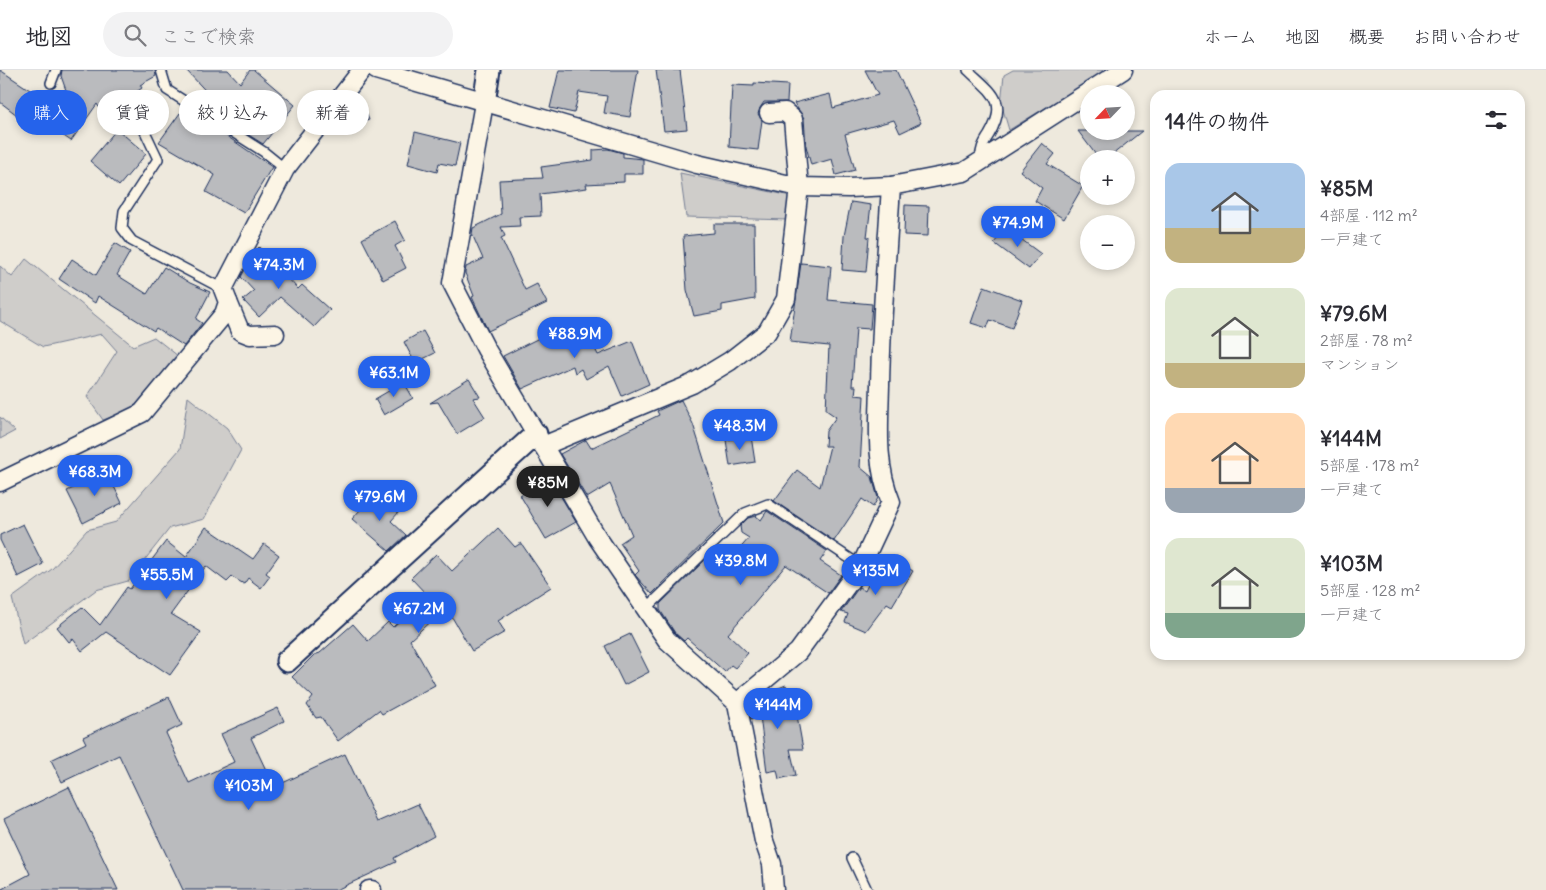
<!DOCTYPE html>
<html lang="ja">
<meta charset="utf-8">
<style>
:root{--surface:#fff;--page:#f2f2f3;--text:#2b2b33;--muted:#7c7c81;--line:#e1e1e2;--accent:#2563eb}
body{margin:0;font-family:Delius,"Klee One",sans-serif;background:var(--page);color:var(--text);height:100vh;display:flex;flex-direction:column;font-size:19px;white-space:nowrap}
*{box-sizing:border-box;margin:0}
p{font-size:16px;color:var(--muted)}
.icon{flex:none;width:28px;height:28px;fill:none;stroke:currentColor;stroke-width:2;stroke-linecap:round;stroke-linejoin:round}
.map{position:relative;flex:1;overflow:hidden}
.sheet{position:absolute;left:1150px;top:20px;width:375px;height:570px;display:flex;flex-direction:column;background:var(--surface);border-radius:15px;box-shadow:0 2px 8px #0003}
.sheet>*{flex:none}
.guide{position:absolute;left:15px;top:20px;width:475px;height:45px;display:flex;gap:10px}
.needle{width:32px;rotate:245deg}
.fabs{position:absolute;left:1080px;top:15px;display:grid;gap:10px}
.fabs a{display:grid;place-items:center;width:55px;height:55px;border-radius:50%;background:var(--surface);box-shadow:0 2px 8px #0003;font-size:25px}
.price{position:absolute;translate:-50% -42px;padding:0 11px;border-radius:18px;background:var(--accent);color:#fff;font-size:16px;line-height:32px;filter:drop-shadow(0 1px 2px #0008)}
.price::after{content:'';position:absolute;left:50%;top:30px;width:15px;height:11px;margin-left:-8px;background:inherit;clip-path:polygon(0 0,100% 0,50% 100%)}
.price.selected{background:#222;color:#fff}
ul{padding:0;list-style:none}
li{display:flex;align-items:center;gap:15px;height:125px;padding:0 15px}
li span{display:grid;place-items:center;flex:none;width:140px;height:100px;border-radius:15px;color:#555}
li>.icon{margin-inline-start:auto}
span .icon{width:60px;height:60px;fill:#fffc;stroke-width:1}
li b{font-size:21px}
h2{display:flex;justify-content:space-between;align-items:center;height:60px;padding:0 15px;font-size:21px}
.tag{padding:0 18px;border-radius:22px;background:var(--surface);box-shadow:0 2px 8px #0003;font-size:18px;line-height:45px}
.tag.selected{background:var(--accent);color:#fff}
header{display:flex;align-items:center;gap:30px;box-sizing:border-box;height:70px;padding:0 25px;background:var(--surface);border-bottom:1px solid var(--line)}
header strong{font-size:24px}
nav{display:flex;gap:28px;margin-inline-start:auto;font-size:18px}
.search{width:350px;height:45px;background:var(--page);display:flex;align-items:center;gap:12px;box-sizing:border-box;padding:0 18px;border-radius:28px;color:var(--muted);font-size:19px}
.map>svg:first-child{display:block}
.green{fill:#cfcdca;stroke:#757e94}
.building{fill:#babbbe;stroke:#1b2f5e}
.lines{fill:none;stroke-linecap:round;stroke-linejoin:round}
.service-casing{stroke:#1b2f5e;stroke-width:12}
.minor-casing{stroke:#1b2f5e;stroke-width:21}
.tertiary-casing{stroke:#1b2f5e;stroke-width:25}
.service{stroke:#fcf5e5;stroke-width:9}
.minor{stroke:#fcf5e5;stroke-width:18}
.tertiary{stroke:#fcf5e5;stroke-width:21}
</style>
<header>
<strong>地図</strong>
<div class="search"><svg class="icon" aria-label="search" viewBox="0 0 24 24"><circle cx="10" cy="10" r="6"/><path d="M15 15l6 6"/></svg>ここで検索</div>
<nav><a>ホーム</a><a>地図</a><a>概要</a><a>お問い合わせ</a></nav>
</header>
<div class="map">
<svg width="1546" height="820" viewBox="0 0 1546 820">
<rect width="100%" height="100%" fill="#eee9dd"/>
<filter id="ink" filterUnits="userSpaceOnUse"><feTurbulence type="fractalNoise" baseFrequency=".02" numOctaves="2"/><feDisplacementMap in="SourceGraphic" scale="10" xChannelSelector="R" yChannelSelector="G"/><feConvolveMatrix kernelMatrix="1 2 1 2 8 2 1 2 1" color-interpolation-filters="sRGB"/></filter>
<g filter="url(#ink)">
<g class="green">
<polygon points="1013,0 1107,0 1009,60 1001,33 1004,5"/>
<polygon points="680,103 791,126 788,150 686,147"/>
<polygon points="26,189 133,276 154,267 178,286 132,339 103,350 87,327 117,281 102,264 43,277 0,251 0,196 12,207"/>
<polygon points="188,327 227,358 241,380 204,449 170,458 128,511 96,520 23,574 12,528 52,499 87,460 116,452 180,379"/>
<polygon points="0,347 15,361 0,369"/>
</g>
<g class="building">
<polygon points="0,0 39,26 42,22 75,46 61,6 62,0 155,0 156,6 140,15 142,18 104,45 97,34 71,71 40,50 34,58 0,32"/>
<polygon points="186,0 228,0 240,13 250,0 254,0 295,35 263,74 212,42 217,33"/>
<polygon points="559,0 638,0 630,47 604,43 607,26 579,22 574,43 550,38"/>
<polygon points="656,0 680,0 687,59 664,61"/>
<polygon points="865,0 896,0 921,53 900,63 894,50 845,64 855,100 836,105 832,89 811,95 806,76 804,48 794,33 830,24 833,38 878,25"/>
<polygon points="754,13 788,15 787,32 764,32 760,38 758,44 762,50 758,80 729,77 732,15 754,16"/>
<polygon points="361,30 369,50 351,57 344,40 348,35"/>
<polygon points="180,43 202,59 206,52 272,97 244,143 206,122 215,105 159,72"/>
<polygon points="117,59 146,84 119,116 90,91"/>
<polygon points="1078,61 1142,61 1107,89 1099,89"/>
<polygon points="415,62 460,73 455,96 439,93 437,102 408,94"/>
<polygon points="1042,73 1055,84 1047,94 1083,116 1064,149 1035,131 1042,118 1020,101"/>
<polygon points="608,79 623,83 623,87 643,89 643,104 624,104 624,112 586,114 587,118 540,124 541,146 519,147 520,156 501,157 505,166 501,168 525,220 537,214 547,233 488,261 472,227 474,226 465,203 466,197 483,189 472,164 473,158 501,144 499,110 543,108 541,97 593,90 593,80"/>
<polygon points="851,132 871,135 867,167 869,167 866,202 842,200 844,166"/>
<polygon points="905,135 929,136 928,166 904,165"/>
<polygon points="395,151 405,170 395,176 406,198 383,210 362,169"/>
<polygon points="714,154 754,154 755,229 722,235 722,241 694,246 687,220 683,166 714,163"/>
<polygon points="1006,158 1041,184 1029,199 994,173"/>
<polygon points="115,173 130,182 117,205 147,224 164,197 190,213 210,222 196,249 202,253 184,276 156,258 154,261 98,226 95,233 59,209 72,189 96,205"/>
<polygon points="259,177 298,219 302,215 330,240 314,257 280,227 259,247 243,230 254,221 241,207 254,183"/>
<polygon points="801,193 831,196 828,230 872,234 870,259 856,258 852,316 856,316 855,325 864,326 860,397 872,407 878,428 873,437 862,429 834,471 774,431 797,400 820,417 830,376 825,376 826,361 836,347 826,340 829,276 790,272"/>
<polygon points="984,216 1022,230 1012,258 990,250 987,258 971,253"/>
<polygon points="582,251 598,285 632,271 649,314 622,326 609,296 586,309 581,299 575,303 573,296 522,319 503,286 559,258 560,260"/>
<polygon points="423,261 435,283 415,293 404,272"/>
<polygon points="469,309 480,327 473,328 485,347 457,364 438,332 430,333"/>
<polygon points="404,312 413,328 384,345 375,329"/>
<polygon points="681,330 693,354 724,453 652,524 635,505 639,501 620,473 632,465 610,414 587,428 560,384 586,370 591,378 659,345 657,341"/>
<polygon points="751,366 755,392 730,396 726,370"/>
<polygon points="107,402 122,433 83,453 67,421"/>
<polygon points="550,408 576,452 546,469 520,425"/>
<polygon points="376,422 399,442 391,451 406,465 389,481 352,449"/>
<polygon points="767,441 827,481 820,491 841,505 828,523 786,495 728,564 748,583 735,598 731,595 725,602 687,568 684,571 675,563 660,540 660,534 708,487 720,502 749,468 741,463 740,456 748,448 756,446 761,450"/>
<polygon points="23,454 43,494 18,507 0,470 0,465"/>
<polygon points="206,457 253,489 264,474 279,485 266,503 270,506 261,518 248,508 244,514 232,507 227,512 206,496 171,544 201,562 170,605 106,562 82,581 73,569 69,572 57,557 82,537 100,555 127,517 130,519 166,471 186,487"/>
<polygon points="498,458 515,477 521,473 551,517 498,551 505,562 472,581 446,537 410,570 435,615 382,644 379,640 338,671 321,647 316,648 307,635 313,627 292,607 314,585 320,583 353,554 368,571 388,552 393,557 427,525 411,508 436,484 452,501"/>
<polygon points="896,491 913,501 892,536 887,533 866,561 845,552 848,544 841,542 859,517 865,521 876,498 888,504"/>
<polygon points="630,564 649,602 624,615 605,576"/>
<polygon points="786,615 796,640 803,679 790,679 796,705 779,709 777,700 767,702 760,646 751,649 749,637 764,624"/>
<polygon points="169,627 182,655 166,663 189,713 234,692 221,664 278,638 284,651 251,668 274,717 345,684 377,752 418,734 434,766 394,788 396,792 336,820 183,820 119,685 62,712 51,690 86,673 83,667"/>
<polygon points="69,717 118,820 0,820 30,804 4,749"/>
</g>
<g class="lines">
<defs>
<g id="service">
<polyline points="161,0 167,20 264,82 285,99"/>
<path d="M968,0C992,23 1009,31 989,65C983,74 980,80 981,90"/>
<polyline points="51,13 56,0"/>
<polyline points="140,51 158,89 124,141 122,158 132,171 223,219"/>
<polyline points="646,539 745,443 768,434 861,496"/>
<polyline points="852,788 867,820"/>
</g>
<g id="minor">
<polyline points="376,0 697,94 799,117 849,118 891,116 964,102 1123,0"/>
<polyline points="484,33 452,213 486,279 597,467 667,570 737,633 764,771 772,794 774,820"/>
<polyline points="228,232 240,261 250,265 275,264"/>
<polyline points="543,376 692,314 730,291 767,262 786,229 799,117 793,49 785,42 769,43"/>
<polyline points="0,412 142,343 224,244 228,232 223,219 285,99 362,0"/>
<path d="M737,633L798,582L861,496L891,432C875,394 879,356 880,315C881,249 887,182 891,116"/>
<polyline points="369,820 372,820"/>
</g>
<g id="tertiary">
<polyline points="484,33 489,0"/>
<polyline points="287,591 536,364"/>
</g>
</defs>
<use href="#service" class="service-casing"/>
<use href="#minor" class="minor-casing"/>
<use href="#tertiary" class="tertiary-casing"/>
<use href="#service" class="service"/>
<use href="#minor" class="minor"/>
<use href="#tertiary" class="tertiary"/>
</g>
</g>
</svg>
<div class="fabs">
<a><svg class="needle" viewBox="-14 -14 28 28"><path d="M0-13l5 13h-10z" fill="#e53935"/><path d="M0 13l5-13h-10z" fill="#7c7c81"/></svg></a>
<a>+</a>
<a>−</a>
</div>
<b class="price" style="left:1018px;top:178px">¥74.9M</b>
<b class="price" style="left:279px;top:220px">¥74.3M</b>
<b class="price" style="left:575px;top:289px">¥88.9M</b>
<b class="price" style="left:394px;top:328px">¥63.1M</b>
<b class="price" style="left:740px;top:381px">¥48.3M</b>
<b class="price" style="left:95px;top:427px">¥68.3M</b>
<b class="price selected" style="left:548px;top:438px">¥85M</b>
<b class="price" style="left:380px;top:452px">¥79.6M</b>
<b class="price" style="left:741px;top:516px">¥39.8M</b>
<b class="price" style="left:876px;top:526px">¥135M</b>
<b class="price" style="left:167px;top:530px">¥55.5M</b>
<b class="price" style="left:419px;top:564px">¥67.2M</b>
<b class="price" style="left:778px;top:660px">¥144M</b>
<b class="price" style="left:249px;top:741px">¥103M</b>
<div class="guide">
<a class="tag selected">購入</a>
<a class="tag">賃貸</a>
<a class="tag">絞り込み</a>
<a class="tag">新着</a>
</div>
<section class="sheet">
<h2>14件の物件<svg class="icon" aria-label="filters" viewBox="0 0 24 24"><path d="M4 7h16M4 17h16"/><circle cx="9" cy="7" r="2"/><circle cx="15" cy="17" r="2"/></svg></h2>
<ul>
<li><span style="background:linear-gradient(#a9c7e8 65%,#c2b280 0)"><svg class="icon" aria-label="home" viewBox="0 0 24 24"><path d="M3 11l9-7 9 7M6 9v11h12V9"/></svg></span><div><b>¥85M</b><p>4部屋 · 112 m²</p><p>一戸建て</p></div></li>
<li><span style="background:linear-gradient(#dfe7d0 75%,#c2b280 0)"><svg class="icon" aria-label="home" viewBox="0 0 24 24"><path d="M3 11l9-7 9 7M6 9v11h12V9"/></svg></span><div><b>¥79.6M</b><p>2部屋 · 78 m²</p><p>マンション</p></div></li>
<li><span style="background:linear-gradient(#ffd9b3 75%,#9aa5b1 0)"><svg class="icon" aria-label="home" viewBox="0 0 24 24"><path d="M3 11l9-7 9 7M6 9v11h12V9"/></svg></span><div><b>¥144M</b><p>5部屋 · 178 m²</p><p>一戸建て</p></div></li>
<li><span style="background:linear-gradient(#dfe7d0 75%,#7fa58c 0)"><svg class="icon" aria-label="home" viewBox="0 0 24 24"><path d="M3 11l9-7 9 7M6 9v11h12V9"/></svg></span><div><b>¥103M</b><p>5部屋 · 128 m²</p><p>一戸建て</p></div></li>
</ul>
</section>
</div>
